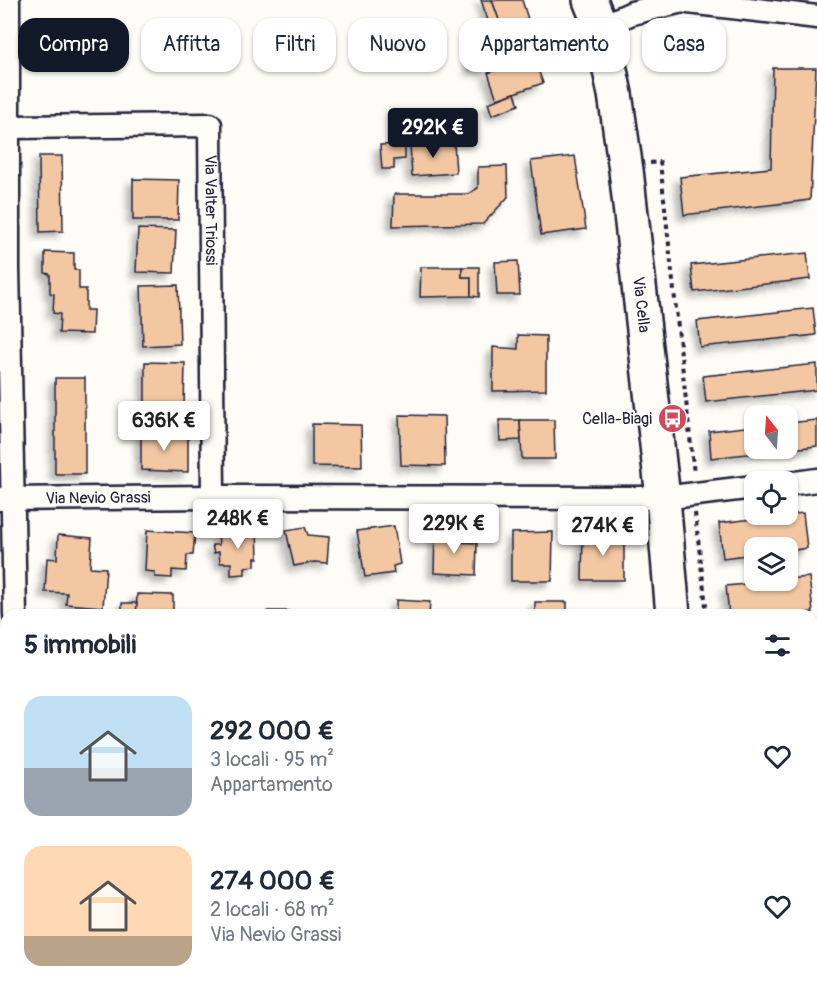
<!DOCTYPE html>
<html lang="it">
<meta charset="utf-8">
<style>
:root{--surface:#fff;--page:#f2f2f3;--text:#1f2937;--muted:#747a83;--accent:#111827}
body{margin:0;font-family:Pangolin,sans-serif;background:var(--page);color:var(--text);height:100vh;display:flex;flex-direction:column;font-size:22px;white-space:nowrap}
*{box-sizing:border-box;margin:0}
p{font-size:20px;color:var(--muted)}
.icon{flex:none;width:33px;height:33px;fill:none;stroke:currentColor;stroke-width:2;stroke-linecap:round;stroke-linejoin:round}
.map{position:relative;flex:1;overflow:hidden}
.panel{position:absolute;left:0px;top:609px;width:818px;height:384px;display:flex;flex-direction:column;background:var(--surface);border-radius:18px 18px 0 0;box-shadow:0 2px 4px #0004}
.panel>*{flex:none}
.banner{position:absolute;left:18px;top:18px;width:782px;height:54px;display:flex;gap:12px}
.needle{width:39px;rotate:343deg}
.tools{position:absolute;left:744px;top:405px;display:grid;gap:12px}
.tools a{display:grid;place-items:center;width:54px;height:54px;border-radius:12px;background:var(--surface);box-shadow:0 2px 4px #0004;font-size:30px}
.price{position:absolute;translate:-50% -51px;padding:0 14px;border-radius:6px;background:#fff;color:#222;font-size:20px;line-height:39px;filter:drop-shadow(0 2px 3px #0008)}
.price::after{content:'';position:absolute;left:50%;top:36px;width:18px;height:14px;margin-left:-9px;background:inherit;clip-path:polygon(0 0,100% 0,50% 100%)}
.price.active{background:var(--accent);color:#fff}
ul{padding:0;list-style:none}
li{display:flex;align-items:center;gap:18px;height:150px;padding:0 24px}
li span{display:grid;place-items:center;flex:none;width:168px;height:120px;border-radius:18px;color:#555}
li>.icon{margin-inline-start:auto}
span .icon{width:72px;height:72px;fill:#fffc;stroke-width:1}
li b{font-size:26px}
h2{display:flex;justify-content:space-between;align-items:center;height:72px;padding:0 24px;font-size:26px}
.pill{padding:0 21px;border-radius:18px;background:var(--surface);box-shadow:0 2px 4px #0004;font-size:21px;line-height:54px}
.pill.active{background:var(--accent);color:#fff}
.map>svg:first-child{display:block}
.building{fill:#f3c7a2;stroke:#22223b;stroke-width:1.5;filter:url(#shadow)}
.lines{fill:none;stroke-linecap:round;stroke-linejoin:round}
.lane-casing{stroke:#22223b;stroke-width:16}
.street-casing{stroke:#22223b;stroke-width:27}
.secondary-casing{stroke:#22223b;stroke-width:38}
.path{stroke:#22223b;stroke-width:4;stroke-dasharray:4.5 4.5;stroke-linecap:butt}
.lane{stroke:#fdfcf7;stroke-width:12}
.street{stroke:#fdfcf7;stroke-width:22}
.secondary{stroke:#fdfcf7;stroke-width:33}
.labels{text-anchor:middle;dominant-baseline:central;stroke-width:4.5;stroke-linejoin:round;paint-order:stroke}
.street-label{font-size:16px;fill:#22223b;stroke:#fdfcf7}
.poi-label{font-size:16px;fill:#22223b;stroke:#fdfcf7;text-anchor:end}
</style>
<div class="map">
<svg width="817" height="993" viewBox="0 0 817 993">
<defs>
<filter id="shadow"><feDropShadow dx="-5.5" dy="5.5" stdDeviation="3" flood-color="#0004"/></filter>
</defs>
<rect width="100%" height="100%" fill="#fdfcf7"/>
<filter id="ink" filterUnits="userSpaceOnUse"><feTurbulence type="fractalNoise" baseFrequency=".0167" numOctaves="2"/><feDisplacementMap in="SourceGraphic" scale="12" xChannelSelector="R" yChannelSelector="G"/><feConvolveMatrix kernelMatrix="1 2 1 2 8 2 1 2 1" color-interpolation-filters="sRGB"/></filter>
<g filter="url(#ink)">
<g class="building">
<polygon points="481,0 492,0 502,28 492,32"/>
<polygon points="492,0 522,0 528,19 502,28"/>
<polygon points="528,19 536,41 492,57 485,34"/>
<polygon points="489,22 492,32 485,34 488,43 478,46 472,27"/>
<polygon points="529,44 543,83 497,99 488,73 514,64 511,51"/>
<polygon points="471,48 489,48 488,70 470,69"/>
<polygon points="773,68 816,68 810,200 684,215 680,177 771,168"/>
<polygon points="515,93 519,105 492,115 488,103"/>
<polygon points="454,142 456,173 412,176 410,144"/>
<polygon points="405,144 405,159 394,160 394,169 382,169 380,145"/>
<polygon points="39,156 62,156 63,231 40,232"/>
<polygon points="575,156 586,229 541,235 531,161"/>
<polygon points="507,166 508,197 483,224 393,226 394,194 468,194 478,188 478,167"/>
<polygon points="133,179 179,180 178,220 133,220"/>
<polygon points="138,229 176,230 174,273 136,272"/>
<polygon points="45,252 74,253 74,270 79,270 79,289 86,289 86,310 93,310 92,334 59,333 60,314 53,313 54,294 50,293 50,274 45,273"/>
<polygon points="807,253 810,279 694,292 691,265"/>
<polygon points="518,261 520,295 497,295 495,262"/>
<polygon points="421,267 462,267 462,277 471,277 471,296 420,297"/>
<polygon points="462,267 479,267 479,297 471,296 471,277 462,277"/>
<polygon points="178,285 180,344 143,346 141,286"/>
<polygon points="813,308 816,335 700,347 697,321"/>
<polygon points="518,335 546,336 546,390 493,391 493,347 518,349"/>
<polygon points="145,362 185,363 184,408 145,406"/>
<polygon points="817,364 817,390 706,402 703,376"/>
<rect x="55" y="378" width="30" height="96"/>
<polygon points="399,415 444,416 445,466 401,465"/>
<polygon points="499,420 520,420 521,440 500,441"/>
<polygon points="520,420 554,420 555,459 522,459"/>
<polygon points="817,420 817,446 711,458 709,431 754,426 754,448 788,448 788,423"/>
<polygon points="312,424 361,425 362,467 312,466"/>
<polygon points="141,431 188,433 188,472 141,470"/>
<polygon points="803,513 807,548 788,551 788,548 754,548 754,554 723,558 719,523"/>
<polygon points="394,526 400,564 393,566 394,573 365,577 357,531"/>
<polygon points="305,527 308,535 329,537 327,563 314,562 294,566 286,530"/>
<polygon points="147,530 195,533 193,555 187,555 186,571 172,570 172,578 155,577 155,572 145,571"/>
<polygon points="257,531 258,558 255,558 255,566 245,567 245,574 231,575 231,563 220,563 219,552 214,553 212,545 219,545 218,533"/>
<polygon points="435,531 457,533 457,542 477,543 476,575 434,573"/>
<polygon points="553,532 552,581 511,581 511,533"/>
<polygon points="583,533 624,534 624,580 582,580"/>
<polygon points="58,535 92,538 90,567 106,568 103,607 66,604 67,593 45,592 47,558 57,559"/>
<polygon points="809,577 813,612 780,615 729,615 726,586 788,580 788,579"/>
<polygon points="137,594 173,595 173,615 136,615"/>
<polygon points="396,600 430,602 429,615 396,615"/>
<rect x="535" y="602" width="32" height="13"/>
<polygon points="122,603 137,603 136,615 122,615"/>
<rect x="268" y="611" width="21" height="4"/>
<polygon points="329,612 344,612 345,615 329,615"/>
<polygon points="812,646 815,646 817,662 817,681 812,681"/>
</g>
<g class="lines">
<defs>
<g id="lane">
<polyline points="0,703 6,703"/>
<polyline points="0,801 6,801"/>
</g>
<g id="street">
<polyline points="8,0 8,267 15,615"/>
<polyline points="671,0 817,17"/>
<polyline points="601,27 632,13 678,2"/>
<path id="s1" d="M9,127L210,125L213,497"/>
<polyline points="788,484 817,480"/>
<path id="s2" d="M0,499L213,497L663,498L754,487"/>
<polyline points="812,827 817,824"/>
</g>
<g id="secondary">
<path id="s3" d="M590,0L601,27L615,94L626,170L663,498L673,615"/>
<polyline points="664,993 667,987"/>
</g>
</defs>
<use href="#lane" class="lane-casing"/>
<use href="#street" class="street-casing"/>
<use href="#secondary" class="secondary-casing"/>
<g class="path">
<polyline points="650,163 660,162 694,474"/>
<polyline points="695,513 707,615"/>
<polyline points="812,776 817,775"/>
</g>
<use href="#lane" class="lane"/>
<use href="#street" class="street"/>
<use href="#secondary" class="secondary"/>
</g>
</g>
<defs>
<symbol id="bus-disc" viewBox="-11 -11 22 22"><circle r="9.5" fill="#d1495b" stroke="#fdfcf7"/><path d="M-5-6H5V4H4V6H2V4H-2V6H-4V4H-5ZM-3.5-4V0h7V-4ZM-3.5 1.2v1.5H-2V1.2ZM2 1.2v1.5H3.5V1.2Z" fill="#fff"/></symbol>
</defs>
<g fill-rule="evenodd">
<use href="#bus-disc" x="656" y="402" width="33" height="33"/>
</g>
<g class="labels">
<g class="street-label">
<text stroke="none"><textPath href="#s1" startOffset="286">Via Valter Triossi</textPath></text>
<text stroke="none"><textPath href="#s3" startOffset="310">Via Cella</textPath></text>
<text stroke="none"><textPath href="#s2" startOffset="98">Via Nevio Grassi</textPath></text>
</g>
<g class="poi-label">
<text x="652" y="419">Cella-Biagi</text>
</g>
</g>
</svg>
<div class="tools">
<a><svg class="needle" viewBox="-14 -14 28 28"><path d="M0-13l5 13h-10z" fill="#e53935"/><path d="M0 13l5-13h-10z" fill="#747a83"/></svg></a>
<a><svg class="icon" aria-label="locate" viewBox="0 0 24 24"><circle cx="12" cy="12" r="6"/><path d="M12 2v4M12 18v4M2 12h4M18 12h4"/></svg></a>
<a><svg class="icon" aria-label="layers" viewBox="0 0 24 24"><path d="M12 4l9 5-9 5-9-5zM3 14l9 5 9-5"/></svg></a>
</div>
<b class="price active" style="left:433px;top:159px">292K €</b>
<b class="price" style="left:164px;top:452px">636K €</b>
<b class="price" style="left:238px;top:550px">248K €</b>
<b class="price" style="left:454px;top:555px">229K €</b>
<b class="price" style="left:603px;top:557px">274K €</b>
<div class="banner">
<a class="pill active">Compra</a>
<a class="pill">Affitta</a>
<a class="pill">Filtri</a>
<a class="pill">Nuovo</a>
<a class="pill">Appartamento</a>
<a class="pill">Casa</a>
</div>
<section class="panel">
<h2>5 immobili<svg class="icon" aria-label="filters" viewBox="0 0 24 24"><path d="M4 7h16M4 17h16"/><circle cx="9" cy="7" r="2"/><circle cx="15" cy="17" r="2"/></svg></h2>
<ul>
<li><span style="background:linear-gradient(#bfe0f5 60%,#9aa5b1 0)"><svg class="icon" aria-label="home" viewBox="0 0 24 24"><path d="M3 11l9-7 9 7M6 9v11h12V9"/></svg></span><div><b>292 000 €</b><p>3 locali · 95 m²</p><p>Appartamento</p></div><svg class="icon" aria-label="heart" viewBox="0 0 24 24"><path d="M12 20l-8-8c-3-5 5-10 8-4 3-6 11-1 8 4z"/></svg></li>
<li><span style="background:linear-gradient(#ffd9b3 75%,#b9a48a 0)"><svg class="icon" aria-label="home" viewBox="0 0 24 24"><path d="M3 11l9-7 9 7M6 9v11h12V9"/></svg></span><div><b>274 000 €</b><p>2 locali · 68 m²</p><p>Via Nevio Grassi</p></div><svg class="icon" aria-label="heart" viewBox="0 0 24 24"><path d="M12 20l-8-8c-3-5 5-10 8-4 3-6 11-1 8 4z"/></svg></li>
</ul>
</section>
</div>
